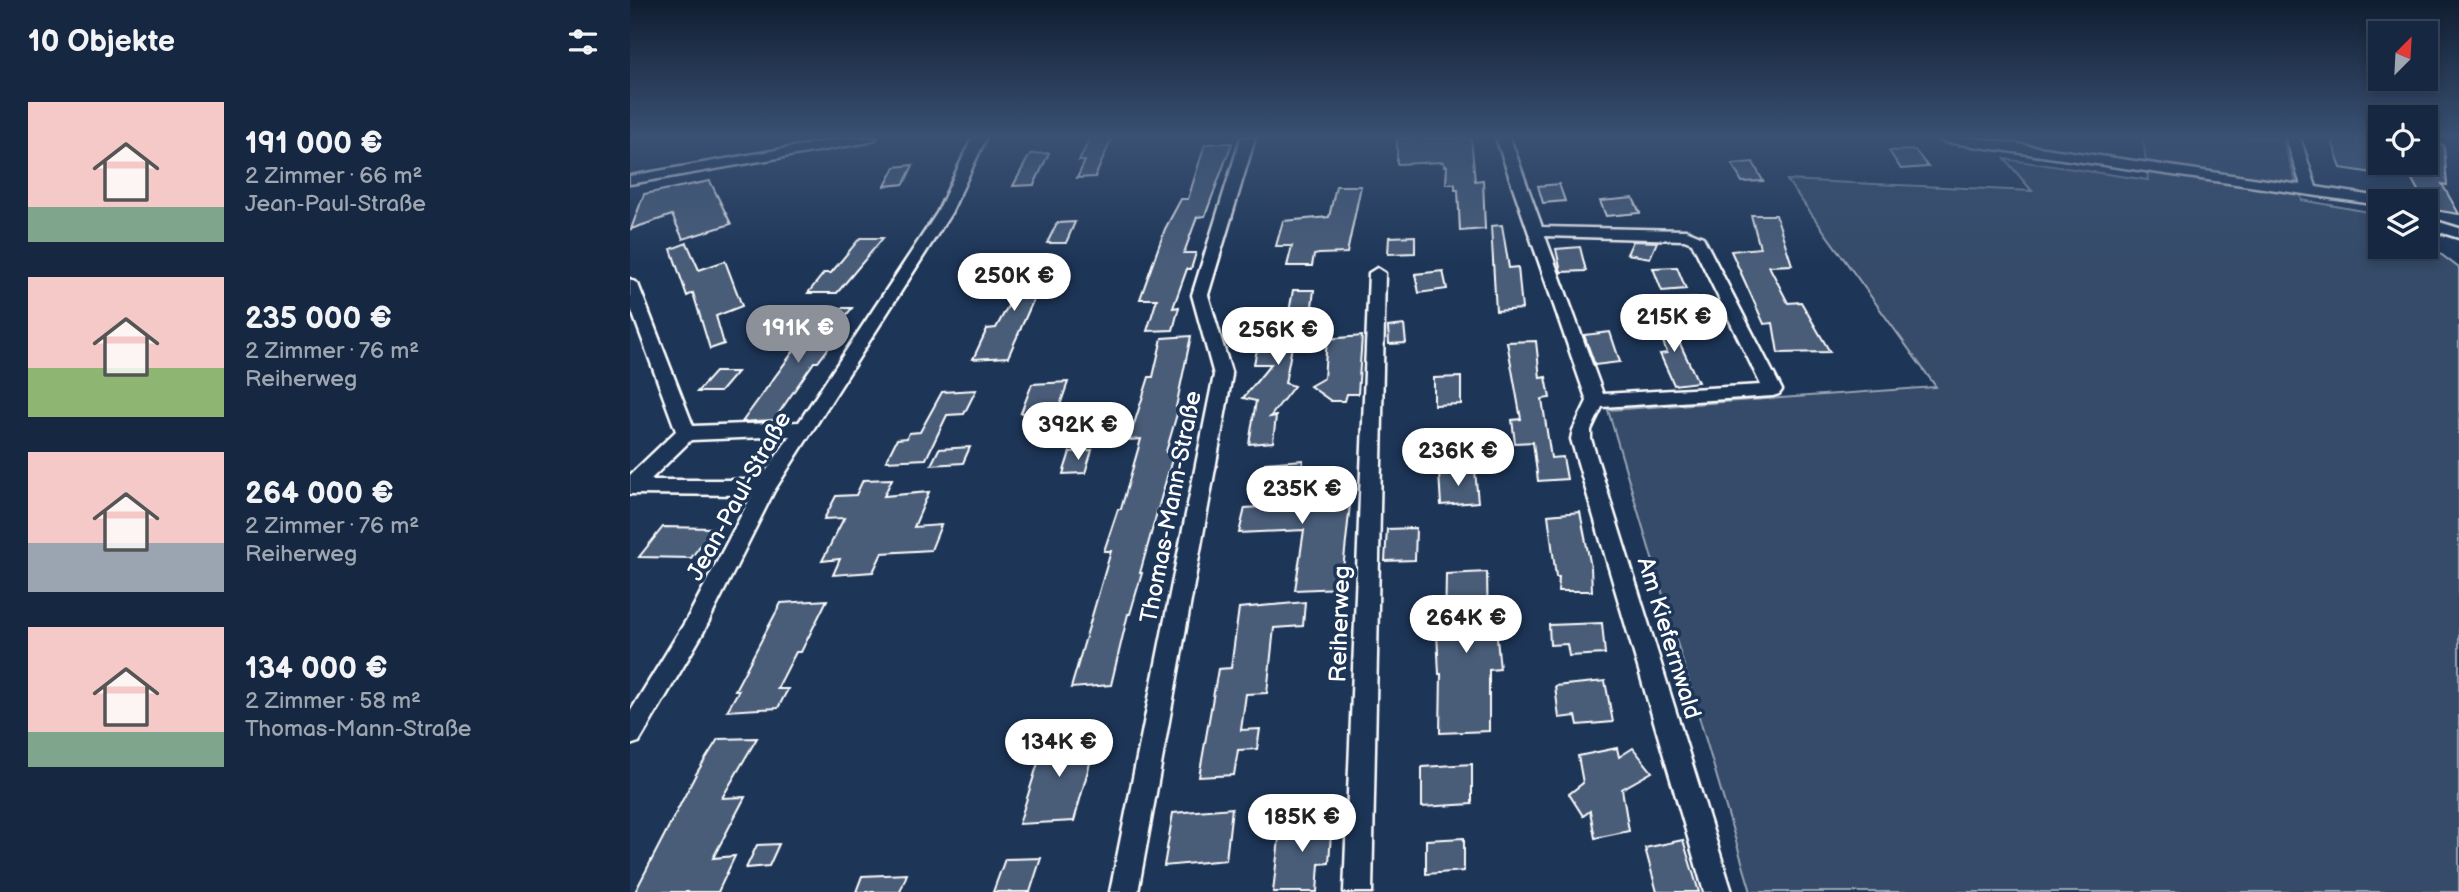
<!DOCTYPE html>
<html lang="de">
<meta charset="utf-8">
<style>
:root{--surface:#162841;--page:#1f3048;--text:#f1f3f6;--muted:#9ea6b1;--line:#35445a;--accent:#8c9099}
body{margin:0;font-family:"Balsamiq Sans",sans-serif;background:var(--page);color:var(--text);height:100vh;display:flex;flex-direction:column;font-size:26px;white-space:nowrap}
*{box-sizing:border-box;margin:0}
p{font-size:23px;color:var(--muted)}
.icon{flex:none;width:38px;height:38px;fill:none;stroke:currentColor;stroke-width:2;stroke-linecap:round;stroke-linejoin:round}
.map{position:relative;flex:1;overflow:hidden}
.details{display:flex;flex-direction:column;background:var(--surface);width:630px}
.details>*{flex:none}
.needle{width:46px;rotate:24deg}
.fabs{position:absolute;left:1738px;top:21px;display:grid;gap:14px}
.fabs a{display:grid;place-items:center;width:70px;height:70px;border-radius:0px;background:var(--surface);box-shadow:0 4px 10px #0003,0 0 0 2px var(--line);font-size:35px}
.price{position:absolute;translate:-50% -60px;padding:0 16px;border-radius:24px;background:#fff;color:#222;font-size:23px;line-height:46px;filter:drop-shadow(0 2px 4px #0008)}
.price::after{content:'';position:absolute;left:50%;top:42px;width:21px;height:16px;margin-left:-10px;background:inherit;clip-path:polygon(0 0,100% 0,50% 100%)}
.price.current{background:var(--accent);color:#fff}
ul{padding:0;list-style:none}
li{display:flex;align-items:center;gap:21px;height:175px;padding:0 28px}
li span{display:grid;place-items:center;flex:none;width:196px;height:140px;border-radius:0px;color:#555}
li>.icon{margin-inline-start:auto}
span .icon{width:84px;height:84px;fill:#fffc;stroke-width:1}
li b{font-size:30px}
h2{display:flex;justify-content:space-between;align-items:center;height:84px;padding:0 28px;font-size:30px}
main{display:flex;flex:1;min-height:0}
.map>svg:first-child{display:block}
.green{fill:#364b69;stroke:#9aa5b4;stroke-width:2}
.building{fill:#4a5d79;stroke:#fff;stroke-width:2}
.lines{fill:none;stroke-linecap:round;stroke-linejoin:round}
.minor-casing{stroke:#fff;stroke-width:5}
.minor{fill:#1d3557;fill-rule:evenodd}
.labels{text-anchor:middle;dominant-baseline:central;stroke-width:7;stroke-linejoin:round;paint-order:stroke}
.street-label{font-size:24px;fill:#fff;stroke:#1d3557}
</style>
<main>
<section class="details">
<h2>10 Objekte<svg class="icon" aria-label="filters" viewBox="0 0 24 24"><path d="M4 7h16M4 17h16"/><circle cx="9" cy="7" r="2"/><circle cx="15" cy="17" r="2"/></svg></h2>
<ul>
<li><span style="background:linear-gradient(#f6c9c9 75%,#7fa58c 0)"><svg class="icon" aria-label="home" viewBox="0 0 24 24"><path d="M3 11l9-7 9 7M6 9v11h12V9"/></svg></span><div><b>191 000 €</b><p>2 Zimmer · 66 m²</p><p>Jean-Paul-Straße</p></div></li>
<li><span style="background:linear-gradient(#f6c9c9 65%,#8fb573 0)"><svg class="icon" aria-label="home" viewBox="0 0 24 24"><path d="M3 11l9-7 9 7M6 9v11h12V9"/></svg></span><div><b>235 000 €</b><p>2 Zimmer · 76 m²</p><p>Reiherweg</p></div></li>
<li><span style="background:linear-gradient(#f6c9c9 65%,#9aa5b1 0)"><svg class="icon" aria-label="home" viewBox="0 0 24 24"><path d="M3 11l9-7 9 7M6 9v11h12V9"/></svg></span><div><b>264 000 €</b><p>2 Zimmer · 76 m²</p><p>Reiherweg</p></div></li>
<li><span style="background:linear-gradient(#f6c9c9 75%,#7fa58c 0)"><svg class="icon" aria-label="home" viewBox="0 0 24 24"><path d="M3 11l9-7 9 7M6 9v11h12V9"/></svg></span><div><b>134 000 €</b><p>2 Zimmer · 58 m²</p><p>Thomas-Mann-Straße</p></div></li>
</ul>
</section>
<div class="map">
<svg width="1829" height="892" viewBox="0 0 1829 892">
<rect width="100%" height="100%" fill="#1d3557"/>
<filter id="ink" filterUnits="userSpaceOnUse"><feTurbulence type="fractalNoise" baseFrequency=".0143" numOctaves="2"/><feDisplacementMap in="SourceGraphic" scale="14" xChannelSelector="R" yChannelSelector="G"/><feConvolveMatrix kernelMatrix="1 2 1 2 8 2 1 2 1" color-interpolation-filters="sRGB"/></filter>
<g filter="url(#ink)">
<polygon class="green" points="1513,138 1652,138 1672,200 1750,214 1750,247 1796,247 1796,243 1829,268 1829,892 1121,892 978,410 1306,387 1157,180 1402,191 1375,159 1518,180"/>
<g class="building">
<polygon points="460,138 482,138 465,177 447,178 455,161 449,161"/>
<polygon points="767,138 841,138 845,181 853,180 855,229 830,231 828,190 825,190 825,184 816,184 817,166 814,166 814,162 767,164"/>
<polygon points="1701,138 1736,138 1750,174 1711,168"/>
<polygon points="1796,142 1814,145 1817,185 1812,184 1829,214 1798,209 1778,172 1796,175"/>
<polygon points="602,143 575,216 567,217 554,253 566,253 561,269 557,269 543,308 549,307 543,330 517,331 527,299 510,299 535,229 551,199 558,199 575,144"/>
<polygon points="1285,150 1298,167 1271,169 1259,151"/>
<polygon points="419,153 404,185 383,186 400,154"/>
<polygon points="1123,162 1133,181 1112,182 1102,164"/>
<polygon points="283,165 274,184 255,186 265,167"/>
<polygon points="80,181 101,224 53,239 42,215 1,229 14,194"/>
<polygon points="929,184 935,201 913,203 908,186"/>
<polygon points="706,186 731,186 717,253 689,254 684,255 682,266 657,266 662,246 646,246 653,221 699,217"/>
<polygon points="1003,198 1010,213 976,216 970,201"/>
<polygon points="1121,215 1146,215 1162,265 1139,266 1158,303 1171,302 1200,352 1148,353 1143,323 1134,324 1101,251 1130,248"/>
<polygon points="445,222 436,243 417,243 427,223"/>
<polygon points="872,225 879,268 888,267 892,309 866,311 861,226"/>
<polygon points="785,236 785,253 758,254 759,237"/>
<polygon points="230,238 253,238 207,293 178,293 194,273 201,273"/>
<polygon points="1003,241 1027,242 1020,258 997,254"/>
<polygon points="57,243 69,270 95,261 112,306 86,316 94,344 80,349 63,293 57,296 41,249"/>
<polygon points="950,247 956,271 931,272 926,249"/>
<polygon points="405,256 423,256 378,357 343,359 357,329 366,328"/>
<polygon points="1047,267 1056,289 1032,291 1023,268"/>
<polygon points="813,271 817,289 789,293 785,274"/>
<polygon points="663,290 684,290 679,331 665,331 655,383 664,386 640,417 646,416 643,442 619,444 626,401 613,398 641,364 624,364 628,345 645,344 650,312 659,312"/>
<polygon points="1077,298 1083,317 1076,317 1080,327 1054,330 1046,299"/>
<polygon points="195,308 222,308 203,332 208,332 201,342 203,342 188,362 184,362 144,420 112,422"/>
<polygon points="1035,312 1068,382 1044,385 1030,354 1037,353 1024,316"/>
<polygon points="774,325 776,343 759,344 758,327"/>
<polygon points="980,332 990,362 965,365 954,335"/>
<polygon points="561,336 546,407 549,407 536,452 544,452 510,573 512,573 500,614 498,614 481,685 441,688 481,551 474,551 488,509 491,509 511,439 499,440 519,377 523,377 532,338"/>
<polygon points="732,336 728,394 717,394 715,401 701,401 680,386 694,378 697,339"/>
<polygon points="906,341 910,378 916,377 920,398 912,399 921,458 933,457 937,479 908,481 903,442 885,443 882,420 891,419 877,342"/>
<polygon points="85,372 107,372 90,392 67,392"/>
<polygon points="831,377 831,404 804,405 804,378"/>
<polygon points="438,382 428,411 391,413 402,384"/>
<polygon points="346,390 334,414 317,415 296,459 256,461 267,439 277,438 279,433 290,432 312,392"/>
<polygon points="340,447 333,463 301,465 309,449"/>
<polygon points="462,450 455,473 433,474 440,452"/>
<polygon points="673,460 669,507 720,504 711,588 665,590 674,530 609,533 615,508 630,507 635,463"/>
<polygon points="845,470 848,502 811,505 809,473"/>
<polygon points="262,479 254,496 299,492 284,527 311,525 301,550 252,553 243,572 203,575 210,559 192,561 214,518 194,519 206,496 226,495 233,480"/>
<polygon points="950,512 961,567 962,591 928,591 929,577 926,577 918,515"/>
<polygon points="33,527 83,528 61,558 9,557"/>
<polygon points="786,528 785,560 755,561 757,529"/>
<polygon points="857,572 858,629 866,628 870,669 859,670 859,731 810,733 811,674 809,674 807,633 815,633 816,574"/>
<polygon points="197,600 171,652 166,652 147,689 158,689 148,708 97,711 109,690 105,690 151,603"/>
<polygon points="675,602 673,626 644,628 637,693 616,694 611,730 630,729 627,749 608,750 604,775 569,777 588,669 601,668 609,608"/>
<polygon points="972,623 975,654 939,656 937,644 920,645 919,625"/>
<polygon points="975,681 983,722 948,725 946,716 929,718 925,686"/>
<polygon points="468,734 444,821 389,824 416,737"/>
<polygon points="127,738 92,798 115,797 83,858 105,856 88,892 5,892 66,774 88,739"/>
<polygon points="987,748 989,757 1003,748 1022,772 992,789 999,831 965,838 960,811 953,816 939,794 953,783 948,756"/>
<polygon points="842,764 842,804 792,807 792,767"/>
<polygon points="602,808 596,860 534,866 543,813"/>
<polygon points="702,818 699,863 689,864 687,892 643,892 651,821"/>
<polygon points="834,838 834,871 796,874 796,840"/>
<polygon points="1053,840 1069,892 1027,892 1015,848"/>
<polygon points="149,844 139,866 116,868 127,845"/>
<polygon points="411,858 400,892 363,892 375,859"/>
<polygon points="277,874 270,892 226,892 232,876"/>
</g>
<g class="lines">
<defs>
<g id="minor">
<polygon points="214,138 246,138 239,142 0,184 0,176"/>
<path d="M342,138H356L321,213L144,491L73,633L9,742L0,745V712L57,619L122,495L0,494V475L46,431L0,306V279L8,284L63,426L169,422L307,213ZM160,436L130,480H20L61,440Z"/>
<polygon points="611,138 625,138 578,295 602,375 508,892 480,892 584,375 562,295"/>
<path d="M866,138H880L912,227L1056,230L1073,237L1152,390L1149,394L1143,396L972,407L961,430V439L1102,892H1074L941,439L943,430L957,401ZM915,236L1054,240L1062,243L1131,385L973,394Z"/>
<polygon points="1308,138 1345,138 1671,185 1656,138 1670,138 1686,187 1750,197 1757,201 1750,201 1750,205 1315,142"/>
<polygon points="1796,218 1829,228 1829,238 1796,228"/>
<polygon points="747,268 755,273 742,892 714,892 739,273"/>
</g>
</defs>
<use href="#minor" class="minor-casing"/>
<use href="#minor" class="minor"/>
</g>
</g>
<linearGradient id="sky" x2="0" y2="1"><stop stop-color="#101d30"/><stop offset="0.52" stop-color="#3a5174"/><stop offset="1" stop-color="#3a5174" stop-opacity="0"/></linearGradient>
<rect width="1829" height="263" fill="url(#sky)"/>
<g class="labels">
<g class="street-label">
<text transform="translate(109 496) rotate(-61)">Jean-Paul-Straße</text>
<text transform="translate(541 507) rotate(-79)">Thomas-Mann-Straße</text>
<text transform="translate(710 624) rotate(-88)">Reiherweg</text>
<text transform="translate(1039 638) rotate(73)">Am Kiefernwald</text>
</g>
</g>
</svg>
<div class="fabs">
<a><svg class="needle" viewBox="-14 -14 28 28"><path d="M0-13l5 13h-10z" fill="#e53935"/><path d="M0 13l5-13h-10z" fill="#9ea6b1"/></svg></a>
<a><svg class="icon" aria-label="locate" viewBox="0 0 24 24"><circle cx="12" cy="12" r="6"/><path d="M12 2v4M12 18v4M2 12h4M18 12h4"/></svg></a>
<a><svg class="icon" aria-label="layers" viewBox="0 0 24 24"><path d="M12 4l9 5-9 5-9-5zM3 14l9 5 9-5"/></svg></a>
</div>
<b class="price" style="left:384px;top:313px">250K €</b>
<b class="price" style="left:1044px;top:354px">215K €</b>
<b class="price current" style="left:168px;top:365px">191K €</b>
<b class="price" style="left:648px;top:367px">256K €</b>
<b class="price" style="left:448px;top:462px">392K €</b>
<b class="price" style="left:828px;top:488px">236K €</b>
<b class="price" style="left:672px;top:526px">235K €</b>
<b class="price" style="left:836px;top:655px">264K €</b>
<b class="price" style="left:429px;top:779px">134K €</b>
<b class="price" style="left:672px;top:854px">185K €</b>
</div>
</main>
